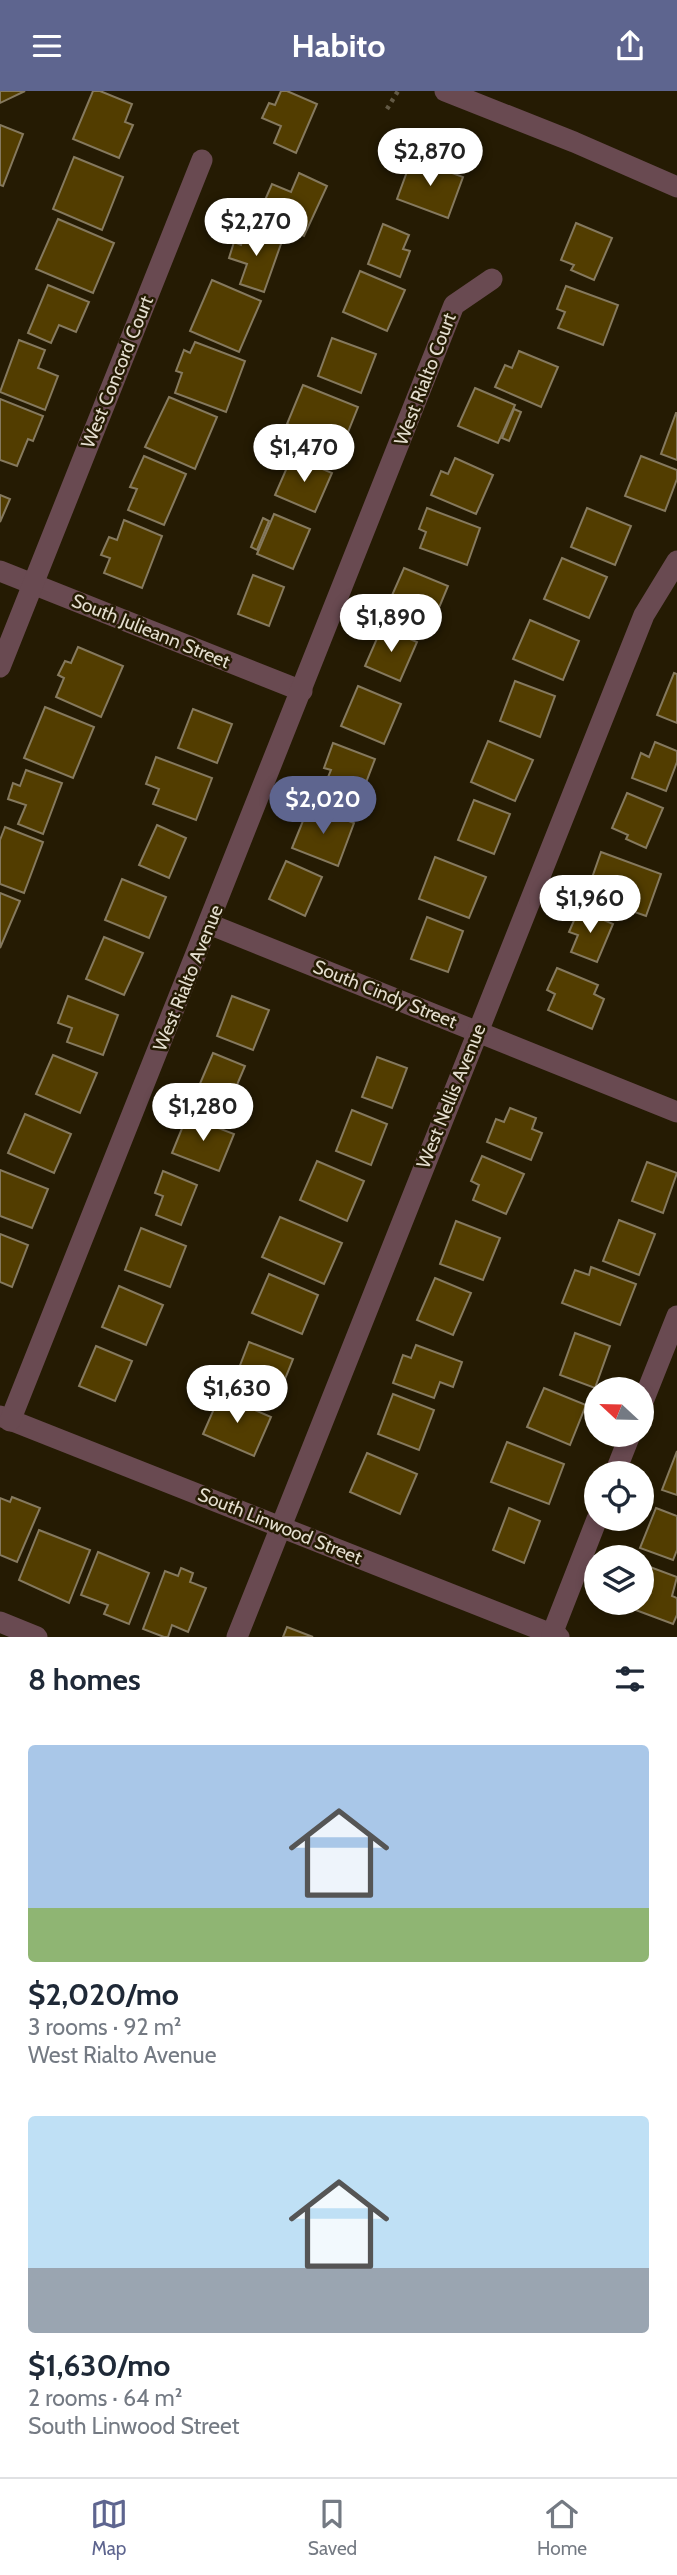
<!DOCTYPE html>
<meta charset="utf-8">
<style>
:root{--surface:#fff;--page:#f2f2f3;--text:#1f2937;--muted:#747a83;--line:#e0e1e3;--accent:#5e658f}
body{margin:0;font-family:Cabin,sans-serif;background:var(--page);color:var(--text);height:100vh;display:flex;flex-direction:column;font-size:26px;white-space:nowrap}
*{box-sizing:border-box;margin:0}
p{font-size:23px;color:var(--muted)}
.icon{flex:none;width:38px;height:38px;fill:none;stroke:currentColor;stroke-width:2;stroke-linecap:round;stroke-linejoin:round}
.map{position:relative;height:1546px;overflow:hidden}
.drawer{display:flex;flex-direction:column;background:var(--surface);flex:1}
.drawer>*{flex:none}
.needle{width:46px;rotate:292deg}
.buttons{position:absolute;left:584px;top:1286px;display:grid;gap:14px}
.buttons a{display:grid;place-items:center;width:70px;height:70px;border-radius:50%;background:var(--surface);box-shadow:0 4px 10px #0003;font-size:35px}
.price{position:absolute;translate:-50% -60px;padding:0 16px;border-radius:24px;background:#fff;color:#222;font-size:23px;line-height:46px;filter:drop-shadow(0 2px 4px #0008)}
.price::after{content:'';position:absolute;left:50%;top:42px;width:21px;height:16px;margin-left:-10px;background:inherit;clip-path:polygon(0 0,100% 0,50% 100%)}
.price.on{background:var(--accent);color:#fff}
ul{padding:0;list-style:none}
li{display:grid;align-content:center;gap:14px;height:371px;padding:0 28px}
li span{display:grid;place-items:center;height:217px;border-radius:7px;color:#555}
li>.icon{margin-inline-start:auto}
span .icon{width:126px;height:126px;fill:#fffc;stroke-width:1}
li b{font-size:30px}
h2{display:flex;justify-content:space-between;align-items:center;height:84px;padding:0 28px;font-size:30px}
header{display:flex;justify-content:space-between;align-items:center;height:91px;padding:0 28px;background:var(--accent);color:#fff;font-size:32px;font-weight:700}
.menu{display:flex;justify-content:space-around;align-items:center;height:98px;border-top:2px solid var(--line);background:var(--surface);font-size:19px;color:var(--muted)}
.menu a{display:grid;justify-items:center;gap:4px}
.menu .on{color:var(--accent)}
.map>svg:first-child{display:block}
.building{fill:#523d00;stroke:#85795e;stroke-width:2}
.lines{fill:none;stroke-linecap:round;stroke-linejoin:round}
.path{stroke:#625944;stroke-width:4.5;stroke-dasharray:3.5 5;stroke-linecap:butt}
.minor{stroke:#694a51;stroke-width:21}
.labels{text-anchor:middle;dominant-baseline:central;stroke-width:5;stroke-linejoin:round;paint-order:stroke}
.street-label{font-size:19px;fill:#e4decf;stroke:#251b03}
</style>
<header><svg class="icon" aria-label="menu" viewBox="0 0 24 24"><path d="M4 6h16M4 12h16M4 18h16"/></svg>Habito<svg class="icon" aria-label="share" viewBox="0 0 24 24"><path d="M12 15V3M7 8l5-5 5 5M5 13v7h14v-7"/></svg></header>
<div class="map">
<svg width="677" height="1546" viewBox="0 0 677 1546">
<rect width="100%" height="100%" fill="#251b03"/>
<g class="building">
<polygon points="0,0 25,0 0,12"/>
<polygon points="93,0 100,0 132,13 125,31 133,34 119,67 73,48"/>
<polygon points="281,0 287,0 317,13 296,62 274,52 281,35 262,27 269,12 275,14"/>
<polygon points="0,34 23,43 3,95 0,94"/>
<polygon points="74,66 123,86 102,139 53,118"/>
<polygon points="412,67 463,86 448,127 397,108"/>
<polygon points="299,82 327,95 304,145 258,125 272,93 291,101"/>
<polygon points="58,128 114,152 93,202 36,178"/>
<polygon points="576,132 612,147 594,189 571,179 574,174 561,169"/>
<polygon points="383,133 409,144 403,158 410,160 400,186 368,173"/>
<polygon points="246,137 282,150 264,201 240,193 247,173 229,167 234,151 241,154"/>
<polygon points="360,180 405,199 387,240 343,221"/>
<polygon points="212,189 261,210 239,261 190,240"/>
<polygon points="48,194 89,211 76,241 59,234 51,252 28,242"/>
<polygon points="566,195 618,214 603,254 558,237 565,221 557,218"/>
<polygon points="332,247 376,263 361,302 318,285"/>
<polygon points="19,249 45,259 38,277 58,285 45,319 0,301"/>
<polygon points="195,251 245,270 226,321 175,302 182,282 176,280 184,259 190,262"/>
<polygon points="519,260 558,276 541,316 495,296 505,274 512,277"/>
<polygon points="303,294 358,316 342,356 287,333"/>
<polygon points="475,297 515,314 498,352 458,335"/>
<polygon points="169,306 217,326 195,378 145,356"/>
<polygon points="0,308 43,325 33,350 28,348 17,375 0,369"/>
<polygon points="514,318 521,321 509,350 502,347"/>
<polygon points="676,322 677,322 677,369 661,363"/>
<polygon points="144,365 186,383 164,434 128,419 137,398 130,396"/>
<polygon points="292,365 332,382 315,421 275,404"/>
<polygon points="641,365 677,379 677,388 665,420 625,405"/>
<polygon points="455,367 493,384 476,423 431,404 441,380 448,383"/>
<polygon points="0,404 10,408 0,431"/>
<polygon points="427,417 480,437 467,474 420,457 426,441 419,438"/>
<polygon points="587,417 631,435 615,474 571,456"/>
<polygon points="274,423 310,438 293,478 257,463"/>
<polygon points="263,427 269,430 257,459 251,456"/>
<polygon points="124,429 162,445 142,497 104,482 110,467 101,464 109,446 117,449"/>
<polygon points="562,467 607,486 589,527 544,508"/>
<polygon points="404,477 448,495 431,536 386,518"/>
<polygon points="253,484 284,496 269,535 238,523"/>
<polygon points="530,529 579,550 563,589 513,568"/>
<polygon points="382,536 417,551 400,590 365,575"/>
<polygon points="78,556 123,575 101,626 56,606 64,587 58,584 65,570 71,572"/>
<polygon points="674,582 677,583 677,632 657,624"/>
<polygon points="515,590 555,605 540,646 500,630"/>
<polygon points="358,595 401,613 384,653 341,635"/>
<polygon points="45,616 94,636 73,687 24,667"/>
<polygon points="193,618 232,633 217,672 178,657"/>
<polygon points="488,650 533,669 515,710 471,691"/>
<polygon points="655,651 677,660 677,671 666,700 632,687 641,662 649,666"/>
<polygon points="333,652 375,668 359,710 324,696 331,679 324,677"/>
<polygon points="156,666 212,687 196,729 153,713 159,698 146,693"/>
<polygon points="26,679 62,692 43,743 18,733 26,714 8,708 13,692 20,695"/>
<polygon points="627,702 663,717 646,757 626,748 628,744 612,737"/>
<polygon points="474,709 510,723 494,763 458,749"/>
<polygon points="309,715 354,732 338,775 292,757"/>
<polygon points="157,734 186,747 169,787 139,774"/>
<polygon points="5,736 43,751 24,802 0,793 0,749"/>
<polygon points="601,761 661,783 646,825 586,804"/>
<polygon points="435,766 486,786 469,827 419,808"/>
<polygon points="286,770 322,786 305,825 269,808"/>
<polygon points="122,788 166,806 149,847 105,829"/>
<polygon points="0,802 20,810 0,857"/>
<polygon points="579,818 613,833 597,871 571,861 578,844 569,841"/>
<polygon points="427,826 463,840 448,881 411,868"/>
<polygon points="104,846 143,862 124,904 86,888"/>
<polygon points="557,877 598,894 594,903 604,908 592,938 548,919 555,903 547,899"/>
<polygon points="68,905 118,924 103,964 67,951 72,937 58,932"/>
<polygon points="232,905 269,919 253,959 217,945"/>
<polygon points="213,962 245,975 228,1015 196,1002"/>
<polygon points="53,964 97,982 80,1022 36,1003"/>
<polygon points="377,966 407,977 392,1017 362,1006"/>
<polygon points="510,1017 536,1027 532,1038 542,1042 531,1069 487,1051 496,1028 504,1031"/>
<polygon points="352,1019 387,1033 371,1074 336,1060"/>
<polygon points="25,1023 71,1043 54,1082 8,1062"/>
<polygon points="187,1025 234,1043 219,1080 172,1062"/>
<polygon points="482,1065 524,1083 506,1123 473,1109 479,1094 471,1090"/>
<polygon points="317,1070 364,1090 347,1130 300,1109"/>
<polygon points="647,1071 677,1082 663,1122 632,1110"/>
<polygon points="0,1079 48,1098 32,1137 0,1125"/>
<polygon points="163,1080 197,1094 181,1134 156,1124 163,1105 155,1102"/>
<polygon points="280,1126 342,1152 324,1193 262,1166"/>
<polygon points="619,1129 655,1143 639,1184 603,1170"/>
<polygon points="456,1130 500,1147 483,1189 440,1173"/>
<polygon points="141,1137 186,1155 170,1196 125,1179"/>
<polygon points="0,1143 28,1154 12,1196 0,1191"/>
<polygon points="591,1176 636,1193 620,1234 562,1212 575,1179 589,1184"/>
<polygon points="269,1183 318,1204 302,1243 252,1222"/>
<polygon points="435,1187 471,1202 453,1244 417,1229"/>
<polygon points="119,1195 163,1214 146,1254 102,1236"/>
<polygon points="575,1242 610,1255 595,1297 560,1284"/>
<polygon points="249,1251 293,1268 277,1308 234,1290"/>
<polygon points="416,1254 462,1271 453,1296 440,1291 434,1307 393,1292 403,1264 411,1267"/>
<polygon points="96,1255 132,1270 115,1310 79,1295"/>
<polygon points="544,1297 586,1314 570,1354 527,1336"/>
<polygon points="393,1303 434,1319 419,1359 378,1343"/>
<polygon points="220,1304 271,1326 254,1365 203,1343"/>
<polygon points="507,1351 564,1373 549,1413 491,1391"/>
<polygon points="677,1360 677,1404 662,1399"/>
<polygon points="367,1362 417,1383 400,1423 350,1401"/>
<polygon points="12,1406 40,1417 17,1471 0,1464 0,1407 10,1411"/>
<polygon points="509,1417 540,1430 524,1472 493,1459"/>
<polygon points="656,1417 677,1425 677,1459 673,1469 640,1457"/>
<polygon points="39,1439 90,1459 69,1512 19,1489"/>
<polygon points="98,1461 149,1482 129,1533 104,1523 108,1514 81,1504"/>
<polygon points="642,1473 677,1486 672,1505 677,1507 677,1524 673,1533 617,1512 642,1512"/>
<polygon points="181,1477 193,1482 190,1491 206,1497 188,1541 172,1534 168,1546 164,1546 143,1538 165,1480 178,1485"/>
<polygon points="287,1536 313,1546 283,1546"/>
</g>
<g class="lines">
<polyline class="path" points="387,18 398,0"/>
<g class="minor">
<polyline points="445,0 574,51 677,96"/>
<polyline points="0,480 302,600"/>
<polyline points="0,576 202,69"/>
<polyline points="209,833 677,1021"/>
<polyline points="642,1313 677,1225"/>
<polyline points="0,1325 559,1546"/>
<polyline points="10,1330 454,214 492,188"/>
<polyline points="615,1382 630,1344"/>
<polyline points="0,1531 37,1546"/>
<polyline points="552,1543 597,1428"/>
<polyline points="237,1546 644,524 677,470"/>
</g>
</g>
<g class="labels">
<g class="street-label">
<text transform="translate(117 281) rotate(-68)">West Concord Court</text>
<text transform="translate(425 288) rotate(-69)">West Rialto Court</text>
<text transform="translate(151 540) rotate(22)">South Julieann Street</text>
<text transform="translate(188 887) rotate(-68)">West Rialto Avenue</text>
<text transform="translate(385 903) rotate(22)">South Cindy Street</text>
<text transform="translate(451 1005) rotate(-68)">West Nellis Avenue</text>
<text transform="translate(280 1435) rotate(22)">South Linwood Street</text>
</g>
</g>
</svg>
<div class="buttons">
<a><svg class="needle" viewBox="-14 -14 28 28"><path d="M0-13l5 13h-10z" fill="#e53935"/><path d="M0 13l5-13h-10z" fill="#747a83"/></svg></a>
<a><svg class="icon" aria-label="locate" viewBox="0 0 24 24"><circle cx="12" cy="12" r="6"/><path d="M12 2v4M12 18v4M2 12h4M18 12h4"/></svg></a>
<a><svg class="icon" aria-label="layers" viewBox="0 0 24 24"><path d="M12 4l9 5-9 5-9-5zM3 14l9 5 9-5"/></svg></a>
</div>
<b class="price" style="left:430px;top:97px">$2,870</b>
<b class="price" style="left:256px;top:167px">$2,270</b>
<b class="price" style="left:304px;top:393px">$1,470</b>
<b class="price" style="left:391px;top:563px">$1,890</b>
<b class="price on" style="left:323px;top:745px">$2,020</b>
<b class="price" style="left:590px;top:844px">$1,960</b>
<b class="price" style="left:203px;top:1052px">$1,280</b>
<b class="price" style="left:237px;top:1334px">$1,630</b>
</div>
<section class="drawer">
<h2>8 homes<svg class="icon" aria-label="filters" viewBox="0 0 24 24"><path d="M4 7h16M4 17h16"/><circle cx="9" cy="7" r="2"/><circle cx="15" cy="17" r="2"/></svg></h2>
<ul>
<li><span style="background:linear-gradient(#a9c7e8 75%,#8fb573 0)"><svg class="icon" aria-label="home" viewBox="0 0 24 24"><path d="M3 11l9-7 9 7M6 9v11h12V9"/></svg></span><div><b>$2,020/mo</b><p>3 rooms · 92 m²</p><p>West Rialto Avenue</p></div></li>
<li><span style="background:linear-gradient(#bfe0f5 70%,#9aa5b1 0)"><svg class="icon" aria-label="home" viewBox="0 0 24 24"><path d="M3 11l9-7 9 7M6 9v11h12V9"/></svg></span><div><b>$1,630/mo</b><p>2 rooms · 64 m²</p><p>South Linwood Street</p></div></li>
</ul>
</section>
<nav class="menu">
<a class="on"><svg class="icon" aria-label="map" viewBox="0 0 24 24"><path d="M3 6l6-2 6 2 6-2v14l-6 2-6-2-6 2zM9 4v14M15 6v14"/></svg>Map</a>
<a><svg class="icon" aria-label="saved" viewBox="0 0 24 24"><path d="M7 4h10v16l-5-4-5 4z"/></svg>Saved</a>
<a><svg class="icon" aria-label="home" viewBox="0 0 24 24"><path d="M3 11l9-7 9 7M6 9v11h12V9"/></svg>Home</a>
</nav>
